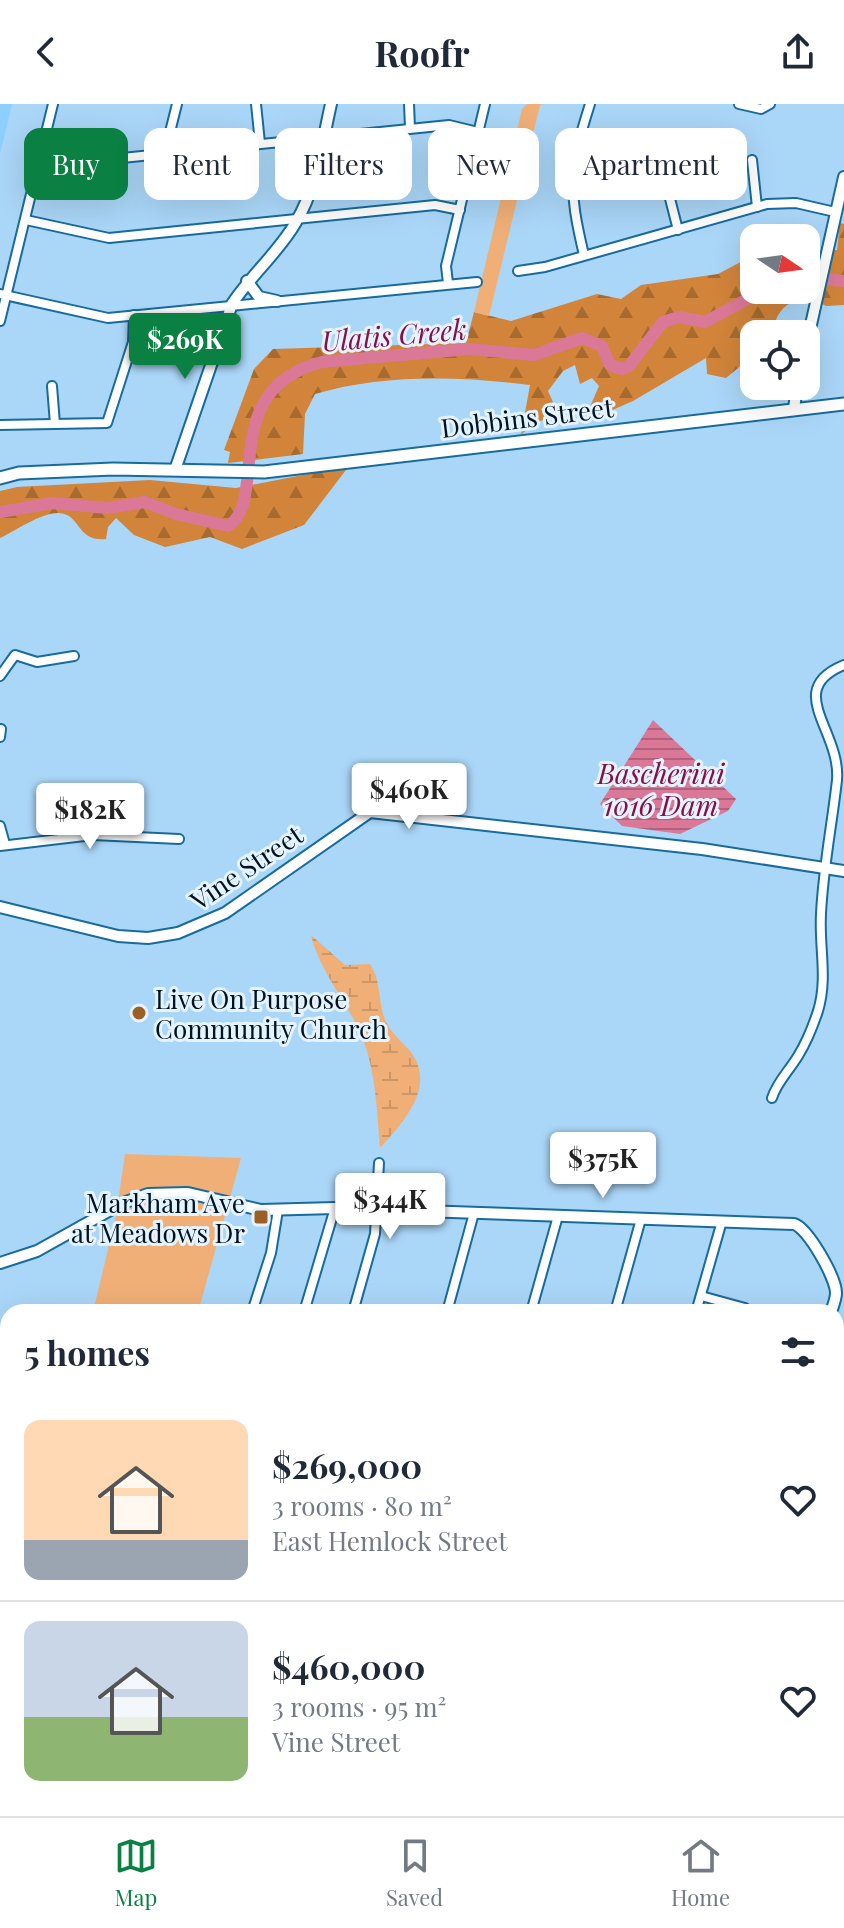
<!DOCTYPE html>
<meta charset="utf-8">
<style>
:root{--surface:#fff;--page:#f2f2f3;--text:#1f2937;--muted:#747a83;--line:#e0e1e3;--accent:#0b8043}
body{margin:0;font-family:"Playfair Display",serif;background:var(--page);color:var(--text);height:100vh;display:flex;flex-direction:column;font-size:30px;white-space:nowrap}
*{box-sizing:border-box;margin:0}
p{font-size:26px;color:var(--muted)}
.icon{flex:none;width:44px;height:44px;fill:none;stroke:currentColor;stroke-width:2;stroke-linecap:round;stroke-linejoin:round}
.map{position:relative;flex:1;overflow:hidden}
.sheet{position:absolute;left:0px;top:1200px;width:844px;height:512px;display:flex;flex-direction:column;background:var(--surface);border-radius:24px 24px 0 0;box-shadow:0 8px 32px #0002}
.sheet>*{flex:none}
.banner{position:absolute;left:24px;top:24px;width:796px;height:72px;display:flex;gap:16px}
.needle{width:52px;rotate:103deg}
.buttons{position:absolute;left:740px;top:120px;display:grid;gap:16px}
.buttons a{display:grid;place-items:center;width:80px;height:80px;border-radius:16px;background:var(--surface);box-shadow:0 8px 32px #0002;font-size:40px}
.price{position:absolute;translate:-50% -68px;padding:0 18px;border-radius:8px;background:#fff;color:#222;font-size:26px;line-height:52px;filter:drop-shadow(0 2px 4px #0008)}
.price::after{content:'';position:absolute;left:50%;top:48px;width:24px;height:18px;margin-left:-12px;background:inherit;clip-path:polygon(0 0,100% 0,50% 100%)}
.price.on{background:var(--accent);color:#fff}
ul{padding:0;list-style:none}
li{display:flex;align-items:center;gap:24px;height:200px;padding:0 24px}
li+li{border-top:2px solid var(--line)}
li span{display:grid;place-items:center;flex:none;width:224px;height:160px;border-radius:16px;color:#555}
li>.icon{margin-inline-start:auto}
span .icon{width:96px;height:96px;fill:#fffc;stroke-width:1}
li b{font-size:34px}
h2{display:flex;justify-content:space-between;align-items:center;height:96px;padding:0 24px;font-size:34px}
.tag{padding:0 28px;border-radius:16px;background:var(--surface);box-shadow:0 8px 32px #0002;font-size:28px;line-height:72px}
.tag.on{background:var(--accent);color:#fff}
header{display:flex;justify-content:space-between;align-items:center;height:104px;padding:0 24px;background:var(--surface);font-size:36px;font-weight:700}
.dock{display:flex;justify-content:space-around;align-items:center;height:112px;border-top:2px solid var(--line);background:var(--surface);font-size:22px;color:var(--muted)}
.dock a{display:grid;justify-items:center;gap:4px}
.dock .on{color:var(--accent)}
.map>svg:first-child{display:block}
.built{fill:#8dcfff}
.forest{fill:url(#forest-firs)}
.wetland{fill:url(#wetland-marsh)}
.green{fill:#f0af77}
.water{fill:url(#water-rules)}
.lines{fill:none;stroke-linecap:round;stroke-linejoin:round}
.river{stroke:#dc7897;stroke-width:12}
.minor-casing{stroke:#176b9d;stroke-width:12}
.tertiary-casing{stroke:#176b9d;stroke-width:14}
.secondary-casing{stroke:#176b9d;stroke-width:15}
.minor{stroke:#fff;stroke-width:8}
.tertiary{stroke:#fff;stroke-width:10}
.secondary{stroke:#fff;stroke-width:11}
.poi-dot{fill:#9d6024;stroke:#e4f3fe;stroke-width:3}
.labels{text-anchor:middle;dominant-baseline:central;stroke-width:6;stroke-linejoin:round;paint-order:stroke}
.street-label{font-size:26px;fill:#001322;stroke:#e4f3fe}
.poi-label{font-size:26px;fill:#001322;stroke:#e4f3fe;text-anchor:start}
.water-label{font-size:28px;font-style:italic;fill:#8a0d46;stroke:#e4f3fe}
</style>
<header><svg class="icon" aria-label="back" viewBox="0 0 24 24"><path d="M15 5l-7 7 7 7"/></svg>Roofr<svg class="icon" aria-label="share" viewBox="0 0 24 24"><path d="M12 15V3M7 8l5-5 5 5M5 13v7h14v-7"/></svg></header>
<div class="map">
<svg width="844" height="1712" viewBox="0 0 844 1712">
<defs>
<pattern id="forest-firs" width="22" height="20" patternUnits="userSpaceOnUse" patternTransform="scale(2)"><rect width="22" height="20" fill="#d1843a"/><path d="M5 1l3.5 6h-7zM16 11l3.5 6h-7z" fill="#a76b30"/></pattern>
<pattern id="wetland-marsh" width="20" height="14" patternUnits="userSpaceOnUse" patternTransform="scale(2)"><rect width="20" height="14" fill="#f0af77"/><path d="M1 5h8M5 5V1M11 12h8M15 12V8" fill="none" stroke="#cc9667"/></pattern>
<pattern id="water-rules" width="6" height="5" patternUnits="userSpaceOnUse" patternTransform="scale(2)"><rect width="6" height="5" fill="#dc7897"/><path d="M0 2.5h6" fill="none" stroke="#b0617b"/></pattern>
</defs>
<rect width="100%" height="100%" fill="#aad6f7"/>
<polygon class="built" points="0,0 12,0 0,50"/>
<g class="forest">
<path d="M840,119L844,120V201L826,202L805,191C784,201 777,206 772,230H754V251L726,274L707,270L706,254L633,297L601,311L589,305L599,282L592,274L580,280L575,261L563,267L548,287L553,298L541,305L547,315L533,319L521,331L530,281C460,272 382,270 315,290L305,310L303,350L228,359L230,348L224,346L254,265L273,245L466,239L474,208L511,217L597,190L621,195L641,181L718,170L754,151V186H806V148L837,146Z"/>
<path d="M349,362L304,421L242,445L210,433L165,443L134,431L116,414L108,423L106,435C76,438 81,410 59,409C42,408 15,427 0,434V387L17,383L150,376L236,384Z"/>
</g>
<path class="wetland" d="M311,831L345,861L370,860C381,877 378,894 384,913C390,929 400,935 410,947C438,982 402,1020 380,1044C377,1009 376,971 364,938C350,900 321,871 311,831Z"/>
<g class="green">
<polygon points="527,0 544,0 540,1 489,212 474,208 522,5"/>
<polygon points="125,1050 241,1054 198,1208 93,1208 116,1112"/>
</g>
<polygon class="water" points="653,616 736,695 728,707 680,730 622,722 600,700"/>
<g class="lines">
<g class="river">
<polyline points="806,173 844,177"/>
<path d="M0,408L52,399L107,404L145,398L176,410L228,422C270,396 216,285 322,258L469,245L534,251L582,234L602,242L610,261L622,265L629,262L663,218L679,213L705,218L764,186"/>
</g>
<defs>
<g id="minor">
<polyline points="256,0 260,39"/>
<polyline points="409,0 410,24"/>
<polyline points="739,0 761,5 770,0"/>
<polyline points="44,39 112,55 449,21 478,28"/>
<polyline points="171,49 170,28 177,0"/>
<polyline points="752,56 757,103"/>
<polyline points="666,79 678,126"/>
<polyline points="26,116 109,134 435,101 460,106"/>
<path d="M584,151C568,84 569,66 590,0"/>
<polyline points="518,167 545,163 767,100 796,99 835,108"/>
<polyline points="448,179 446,162 485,0"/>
<polyline points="0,190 108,214 477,178"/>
<polyline points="0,217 53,0"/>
<polyline points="52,282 55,320"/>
<polyline points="0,321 107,319 133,238 134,211"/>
<polyline points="0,572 15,551 37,558 74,552"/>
<polyline points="0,633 1,625"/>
<polyline points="0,722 5,740"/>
<polyline points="0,742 93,731 179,735"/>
<path d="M772,994C777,978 789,967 798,952C806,939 813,922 818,907C828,874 819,843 821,810C823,765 832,721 837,676C841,626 783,586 844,561"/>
<polyline points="701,1192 745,1204"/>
<polyline points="252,1208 271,1149 278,1106"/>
<polyline points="304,1208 335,1104"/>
<polyline points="353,1208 375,1130 379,1059"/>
<polyline points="447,1208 474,1109"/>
<polyline points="531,1208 558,1112"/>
<polyline points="615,1208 641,1115"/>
<polyline points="696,1208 722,1117"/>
<polyline points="0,1287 8,1291"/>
<polyline points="836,1493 844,1464"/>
<polyline points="836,1574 844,1578"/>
<polyline points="836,1659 844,1661"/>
<polyline points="0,1698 8,1698"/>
<polyline points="113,1704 116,1712"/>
</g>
<g id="tertiary">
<polyline points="247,177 259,193 277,197"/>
<polyline points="806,243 844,73"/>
<polyline points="794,305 797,282"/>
<path d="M175,366L232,200C251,171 279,148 296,118C317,83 322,39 331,0"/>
<polyline points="0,803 118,832 148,834 178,829 225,809 370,708 702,745 844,767"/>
<path d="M0,1159L37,1147L123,1099L148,1090L188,1089L261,1106L335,1104L794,1120C808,1124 836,1174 836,1189C836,1195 833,1202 831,1208"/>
<polyline points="0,1492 8,1495"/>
<polyline points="726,1704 751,1712"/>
</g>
<polyline id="secondary" points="0,374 19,369 113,365 264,368 844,300"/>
</defs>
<use href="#minor" class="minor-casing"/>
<use href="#tertiary" class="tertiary-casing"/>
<use href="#secondary" class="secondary-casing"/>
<use href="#minor" class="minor"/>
<use href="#tertiary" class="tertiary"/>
<use href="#secondary" class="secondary"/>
</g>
<g class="poi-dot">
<circle cx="139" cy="909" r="8"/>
<rect x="253" y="1105" width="16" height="16" rx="4"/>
</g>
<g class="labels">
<g class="street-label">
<text transform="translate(527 313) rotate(-7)">Dobbins Street</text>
<text transform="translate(246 763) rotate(-34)">Vine Street</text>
</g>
<g class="poi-label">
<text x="155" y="894">Live On Purpose<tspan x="155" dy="30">Community Church</tspan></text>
<text x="245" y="1098" text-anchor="end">Markham Ave<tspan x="245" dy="30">at Meadows Dr</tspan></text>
</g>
<g class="water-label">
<text transform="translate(394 230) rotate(-5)">Ulatis Creek</text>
<text x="661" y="668">Bascherini<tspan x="661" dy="32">1016 Dam</tspan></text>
</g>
</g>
</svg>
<div class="buttons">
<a><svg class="needle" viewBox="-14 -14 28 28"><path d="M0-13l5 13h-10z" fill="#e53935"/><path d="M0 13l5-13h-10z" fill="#747a83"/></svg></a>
<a><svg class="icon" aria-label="locate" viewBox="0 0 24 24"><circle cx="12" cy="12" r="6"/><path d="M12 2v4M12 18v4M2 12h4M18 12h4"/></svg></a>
</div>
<b class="price on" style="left:185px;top:277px">$269K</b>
<b class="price" style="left:409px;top:727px">$460K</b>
<b class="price" style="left:90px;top:747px">$182K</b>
<b class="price" style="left:603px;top:1096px">$375K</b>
<b class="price" style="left:390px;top:1137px">$344K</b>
<div class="banner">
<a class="tag on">Buy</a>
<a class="tag">Rent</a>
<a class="tag">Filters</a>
<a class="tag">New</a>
<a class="tag">Apartment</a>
</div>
<section class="sheet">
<h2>5 homes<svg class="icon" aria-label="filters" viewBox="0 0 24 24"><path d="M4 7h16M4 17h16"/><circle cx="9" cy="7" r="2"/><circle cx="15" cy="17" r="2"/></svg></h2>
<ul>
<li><span style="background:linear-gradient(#ffd9b3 75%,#9aa5b1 0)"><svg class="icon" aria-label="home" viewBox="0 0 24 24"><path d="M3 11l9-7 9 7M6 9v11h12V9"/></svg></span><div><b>$269,000</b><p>3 rooms · 80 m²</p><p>East Hemlock Street</p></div><svg class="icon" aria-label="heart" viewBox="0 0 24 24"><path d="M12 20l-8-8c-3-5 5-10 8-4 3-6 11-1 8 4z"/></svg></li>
<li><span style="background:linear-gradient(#c9d6e8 60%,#8fb573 0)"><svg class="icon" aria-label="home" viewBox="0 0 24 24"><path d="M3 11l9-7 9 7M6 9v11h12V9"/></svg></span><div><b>$460,000</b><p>3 rooms · 95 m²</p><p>Vine Street</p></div><svg class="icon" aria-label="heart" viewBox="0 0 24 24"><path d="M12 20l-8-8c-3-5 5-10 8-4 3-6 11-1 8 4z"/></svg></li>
</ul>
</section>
</div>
<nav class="dock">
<a class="on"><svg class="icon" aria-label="map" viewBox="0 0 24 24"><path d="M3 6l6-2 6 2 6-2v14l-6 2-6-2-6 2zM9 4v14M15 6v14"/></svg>Map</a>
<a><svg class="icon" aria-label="saved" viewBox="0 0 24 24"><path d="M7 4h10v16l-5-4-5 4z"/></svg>Saved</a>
<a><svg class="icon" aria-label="home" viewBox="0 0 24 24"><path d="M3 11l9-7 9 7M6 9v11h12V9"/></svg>Home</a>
</nav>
